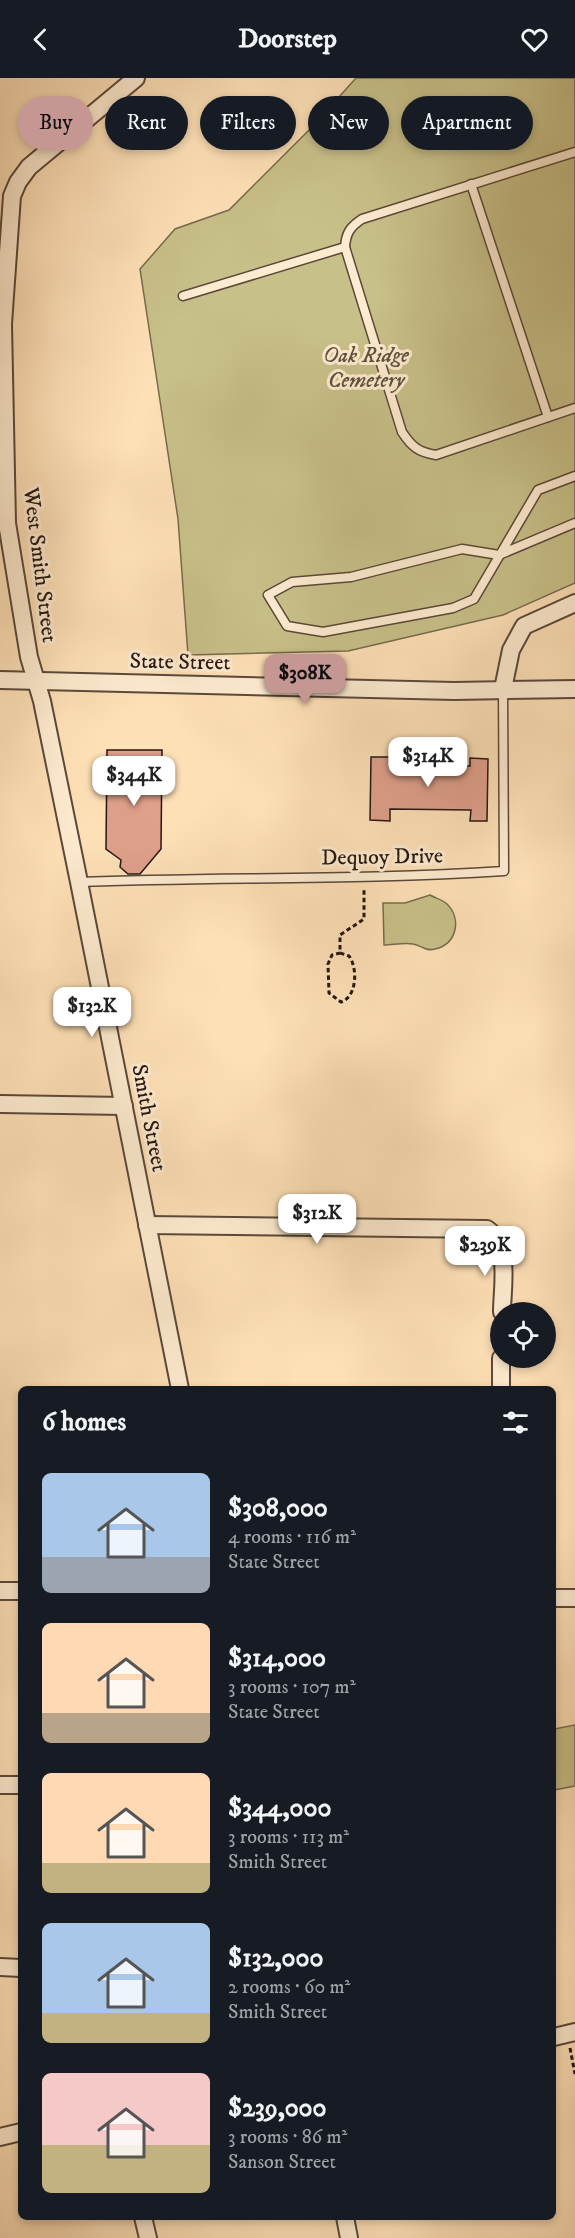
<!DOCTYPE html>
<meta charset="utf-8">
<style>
:root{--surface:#171b24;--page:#20242c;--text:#f1f3f6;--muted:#9ea1a6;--accent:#c59692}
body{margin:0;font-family:"IM FELL DW Pica",serif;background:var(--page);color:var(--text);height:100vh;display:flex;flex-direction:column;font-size:22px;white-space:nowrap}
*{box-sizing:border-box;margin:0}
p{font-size:20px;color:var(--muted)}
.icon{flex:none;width:33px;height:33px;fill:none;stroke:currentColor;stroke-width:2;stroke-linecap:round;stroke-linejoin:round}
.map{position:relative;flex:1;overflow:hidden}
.drawer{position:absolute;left:18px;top:1308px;width:538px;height:834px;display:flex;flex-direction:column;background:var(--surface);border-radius:9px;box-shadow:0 3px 9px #0003}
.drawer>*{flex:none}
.hud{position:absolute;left:18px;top:18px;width:540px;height:54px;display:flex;gap:12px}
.controls{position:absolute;left:490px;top:1224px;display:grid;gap:12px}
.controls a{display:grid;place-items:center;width:66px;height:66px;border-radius:50%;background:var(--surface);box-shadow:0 3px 9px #0003;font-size:30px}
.price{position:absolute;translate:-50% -51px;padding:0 14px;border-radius:12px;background:#fff;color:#222;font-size:20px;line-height:39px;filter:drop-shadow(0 2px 3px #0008)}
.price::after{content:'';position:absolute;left:50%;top:36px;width:18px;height:14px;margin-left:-9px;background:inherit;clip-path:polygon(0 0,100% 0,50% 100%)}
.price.selected{background:var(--accent);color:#111}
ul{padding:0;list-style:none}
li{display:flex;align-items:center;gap:18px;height:150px;padding:0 24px}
li span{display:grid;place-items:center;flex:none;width:168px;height:120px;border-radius:9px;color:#555}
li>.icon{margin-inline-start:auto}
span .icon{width:72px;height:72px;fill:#fffc;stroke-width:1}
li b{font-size:26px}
h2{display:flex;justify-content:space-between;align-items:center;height:72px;padding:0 24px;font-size:26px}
.tag{padding:0 21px;border-radius:27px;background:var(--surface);box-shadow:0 3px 9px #0003;font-size:21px;line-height:54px}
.tag.selected{background:var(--accent);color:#111}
header{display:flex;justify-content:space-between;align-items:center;height:78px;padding:0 24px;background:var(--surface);font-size:27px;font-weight:800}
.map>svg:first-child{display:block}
.green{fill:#c8c089;stroke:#766b4d;stroke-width:1.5}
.building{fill:#dfa08c;stroke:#241611;stroke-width:1.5}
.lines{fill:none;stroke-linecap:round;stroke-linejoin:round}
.service-casing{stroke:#5a483a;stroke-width:11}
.minor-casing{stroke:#5a483a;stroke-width:20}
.path{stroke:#241611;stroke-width:3;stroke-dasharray:4.5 3;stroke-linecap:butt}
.service{stroke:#feebd0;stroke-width:8}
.minor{stroke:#feebd0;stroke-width:16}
.labels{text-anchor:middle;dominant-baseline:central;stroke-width:6;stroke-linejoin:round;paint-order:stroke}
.park-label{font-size:22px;font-style:italic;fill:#5d523b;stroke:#feebd0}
.street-label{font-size:22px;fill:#241611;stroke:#feebd0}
</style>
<header><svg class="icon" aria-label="back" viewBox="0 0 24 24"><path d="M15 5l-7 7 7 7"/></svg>Doorstep<svg class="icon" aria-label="heart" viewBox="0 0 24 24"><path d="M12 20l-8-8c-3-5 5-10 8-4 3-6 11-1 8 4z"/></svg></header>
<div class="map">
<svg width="575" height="2160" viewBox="0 0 575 2160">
<rect width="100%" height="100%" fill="#fee0b7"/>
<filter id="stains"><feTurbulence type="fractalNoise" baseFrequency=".00333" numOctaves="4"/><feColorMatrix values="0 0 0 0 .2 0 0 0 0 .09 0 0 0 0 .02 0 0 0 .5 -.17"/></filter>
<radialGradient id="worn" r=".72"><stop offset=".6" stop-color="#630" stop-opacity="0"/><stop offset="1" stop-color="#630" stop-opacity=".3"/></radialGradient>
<g class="green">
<polygon points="356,0 575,0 575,505 503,537 348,573 188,577 178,441 140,191 175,151 229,132 313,48"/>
<path d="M430,817C435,820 443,822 447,826C462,841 457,866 435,871C426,874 421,867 413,866C404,864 393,867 384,867L383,825H405Z"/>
<polygon points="575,1647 575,1708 554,1712 554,1651"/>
</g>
<g class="building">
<polygon points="107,672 162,672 161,771 140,796 128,796 120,789 121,782 106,771"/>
<polygon points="371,679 391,679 391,686 470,688 470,680 488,681 487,743 470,743 471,732 390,731 390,743 370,742"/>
</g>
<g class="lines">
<defs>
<g id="service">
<path d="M575,74L362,141C350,149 346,155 345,169L402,354C412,369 418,374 436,377L575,330"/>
<polyline points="471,106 548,339"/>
<polyline points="183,218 345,169"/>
<polyline points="575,398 538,412 474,521 453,530 323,554 287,548 268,517 292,504 351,499 462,471 499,477 575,445"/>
<path d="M79,804C221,799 362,802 504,793L503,611"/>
</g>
<g id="minor">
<polyline points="136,0 29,89 18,104 12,118 3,246 7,445 29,579 42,623 79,804 180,1311"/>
<polyline points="0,602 454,613 575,611"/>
<polyline points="503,611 511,572 524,548 575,525"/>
<polyline points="0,1026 124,1028"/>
<path d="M147,1147L487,1151C511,1167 502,1210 502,1234"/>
<polyline points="501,1311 501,1280"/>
<polyline points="0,1513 21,1513"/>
<polyline points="554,1520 575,1520"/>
<polyline points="0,1707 21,1707"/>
<polyline points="0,1889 21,1890"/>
<polyline points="554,1959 575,1954"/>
<polyline points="0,2059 21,2054"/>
<polyline points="143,2139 148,2160"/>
<polyline points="345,2139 349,2160"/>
</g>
</defs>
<use href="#service" class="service-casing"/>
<use href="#minor" class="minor-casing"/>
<g class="path">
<path d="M340,875L349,878C358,890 357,919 341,924L329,915L328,886L332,877L340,875V857L364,841V810"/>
<polyline points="570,1970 575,1996"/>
</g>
<use href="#service" class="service"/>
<use href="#minor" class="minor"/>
</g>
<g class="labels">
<g class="park-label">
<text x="366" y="277">Oak Ridge<tspan x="366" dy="25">Cemetery</tspan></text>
</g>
<g class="street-label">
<text transform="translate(40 487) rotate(83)">West Smith Street</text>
<text transform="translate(180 584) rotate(1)">State Street</text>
<text transform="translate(382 779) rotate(-1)">Dequoy Drive</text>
<text transform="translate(149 1040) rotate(79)">Smith Street</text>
</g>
</g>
<rect width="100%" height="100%" filter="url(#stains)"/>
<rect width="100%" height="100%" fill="url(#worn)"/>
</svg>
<div class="controls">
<a><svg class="icon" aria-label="locate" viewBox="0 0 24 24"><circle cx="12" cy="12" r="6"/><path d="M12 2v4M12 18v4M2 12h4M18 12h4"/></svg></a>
</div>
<b class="price selected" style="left:305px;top:627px">$308K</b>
<b class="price" style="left:428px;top:710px">$314K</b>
<b class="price" style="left:134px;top:729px">$344K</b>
<b class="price" style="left:92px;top:960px">$132K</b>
<b class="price" style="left:317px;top:1167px">$312K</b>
<b class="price" style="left:485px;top:1199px">$239K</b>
<div class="hud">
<a class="tag selected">Buy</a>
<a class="tag">Rent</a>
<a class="tag">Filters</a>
<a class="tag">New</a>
<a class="tag">Apartment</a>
</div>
<section class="drawer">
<h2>6 homes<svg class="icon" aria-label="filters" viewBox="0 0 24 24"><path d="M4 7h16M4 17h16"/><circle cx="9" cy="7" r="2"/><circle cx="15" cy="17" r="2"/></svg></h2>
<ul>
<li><span style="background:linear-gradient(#a9c7e8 70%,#9aa5b1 0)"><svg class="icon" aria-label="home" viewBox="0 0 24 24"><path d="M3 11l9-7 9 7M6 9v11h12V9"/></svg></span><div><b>$308,000</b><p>4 rooms · 116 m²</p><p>State Street</p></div></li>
<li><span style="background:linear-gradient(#ffd9b3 75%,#b9a48a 0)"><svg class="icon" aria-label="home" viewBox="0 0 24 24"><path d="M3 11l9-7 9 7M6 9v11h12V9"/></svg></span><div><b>$314,000</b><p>3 rooms · 107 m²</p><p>State Street</p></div></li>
<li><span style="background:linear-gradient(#ffd9b3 75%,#c2b280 0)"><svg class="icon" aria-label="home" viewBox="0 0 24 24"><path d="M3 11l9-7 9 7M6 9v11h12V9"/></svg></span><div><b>$344,000</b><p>3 rooms · 113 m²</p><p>Smith Street</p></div></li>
<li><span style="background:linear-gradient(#a9c7e8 75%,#c2b280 0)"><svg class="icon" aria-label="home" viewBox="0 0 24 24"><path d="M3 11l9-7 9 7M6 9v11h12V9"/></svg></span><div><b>$132,000</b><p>2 rooms · 60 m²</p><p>Smith Street</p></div></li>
<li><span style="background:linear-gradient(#f6c9c9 60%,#c2b280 0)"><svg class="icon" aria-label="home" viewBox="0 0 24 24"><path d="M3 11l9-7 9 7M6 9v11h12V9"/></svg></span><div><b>$239,000</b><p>3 rooms · 86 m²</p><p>Sanson Street</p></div></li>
</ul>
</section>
</div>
